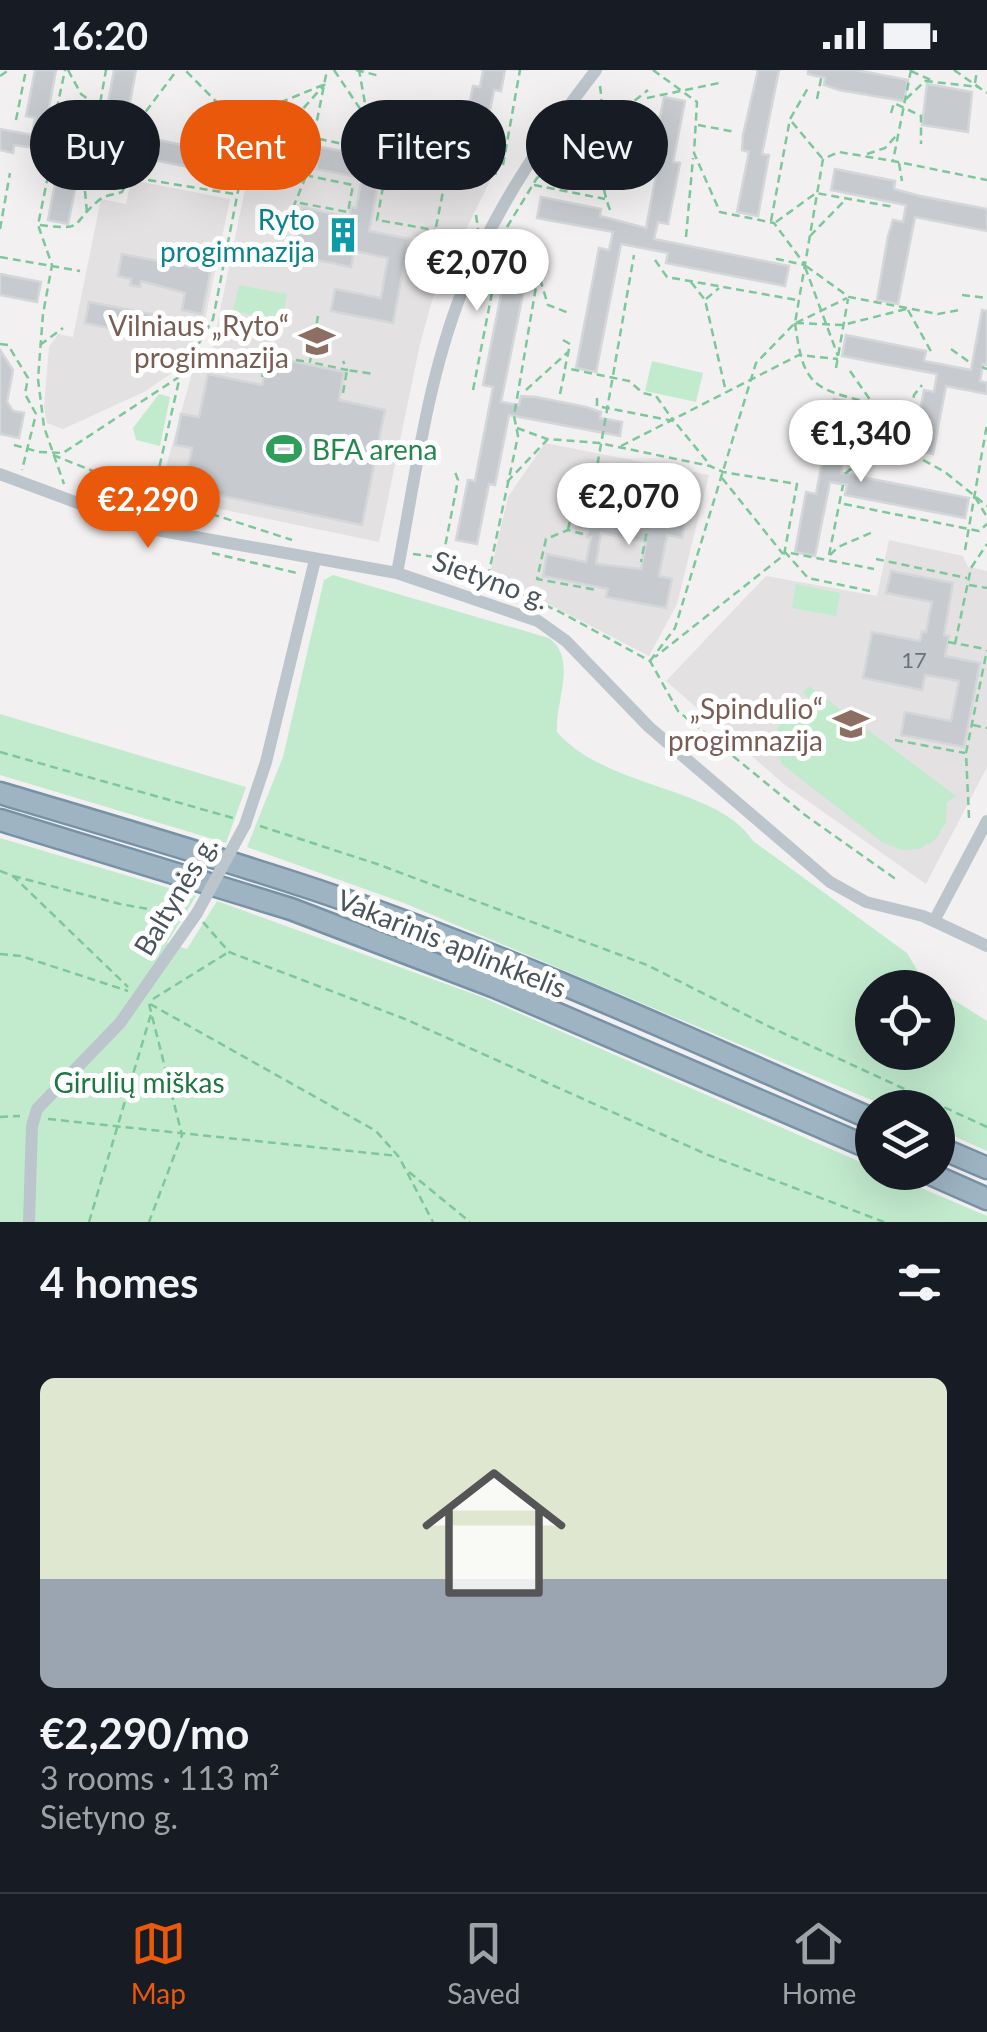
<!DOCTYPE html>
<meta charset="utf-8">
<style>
:root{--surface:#171b24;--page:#242831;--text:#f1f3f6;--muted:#9ea1a6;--line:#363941;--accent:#ea580c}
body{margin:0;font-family:Lato,sans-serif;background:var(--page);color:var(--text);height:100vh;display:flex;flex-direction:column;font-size:38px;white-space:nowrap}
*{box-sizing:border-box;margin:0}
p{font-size:32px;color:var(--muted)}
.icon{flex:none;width:55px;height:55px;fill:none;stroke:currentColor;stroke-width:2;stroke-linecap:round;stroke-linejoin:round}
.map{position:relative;height:1152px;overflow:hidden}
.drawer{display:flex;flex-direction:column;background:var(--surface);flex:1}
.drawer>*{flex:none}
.hud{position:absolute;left:30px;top:30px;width:928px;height:90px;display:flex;gap:20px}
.tools{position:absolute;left:855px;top:900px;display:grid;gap:20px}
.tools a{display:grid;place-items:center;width:100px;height:100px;border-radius:50%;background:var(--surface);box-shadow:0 10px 40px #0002;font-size:50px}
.price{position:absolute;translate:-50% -85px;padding:0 22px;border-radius:35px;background:#fff;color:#222;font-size:32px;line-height:65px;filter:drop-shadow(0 2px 5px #0008)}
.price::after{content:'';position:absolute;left:50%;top:60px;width:30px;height:22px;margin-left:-15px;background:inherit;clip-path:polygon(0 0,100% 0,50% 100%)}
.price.on{background:var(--accent);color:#fff}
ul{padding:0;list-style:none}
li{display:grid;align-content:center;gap:20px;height:530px;padding:0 40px}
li+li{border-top:2px solid var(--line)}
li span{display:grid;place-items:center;height:310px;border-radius:15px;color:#555}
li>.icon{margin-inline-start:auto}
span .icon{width:180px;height:180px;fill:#fffc;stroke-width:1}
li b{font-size:42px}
h2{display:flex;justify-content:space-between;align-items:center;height:120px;padding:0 40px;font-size:42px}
.pill{padding:0 35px;border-radius:45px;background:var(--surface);box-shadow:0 10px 40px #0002;font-size:35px;line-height:90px}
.pill.on{background:var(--accent);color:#fff}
.status{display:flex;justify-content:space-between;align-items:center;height:70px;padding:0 50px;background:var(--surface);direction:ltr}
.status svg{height:28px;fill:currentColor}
.menu{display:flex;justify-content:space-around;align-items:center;height:140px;border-top:2px solid var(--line);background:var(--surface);font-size:28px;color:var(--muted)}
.menu a{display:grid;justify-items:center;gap:5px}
.menu .on{color:var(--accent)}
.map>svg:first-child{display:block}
.education{fill:#e3e1e1}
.green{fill:#c2ebce}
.building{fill:#c7cbcf;stroke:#d4d7da;stroke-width:2.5;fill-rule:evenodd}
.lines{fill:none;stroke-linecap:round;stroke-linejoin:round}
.trunk-casing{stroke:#7792a6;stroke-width:25}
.path{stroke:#7dc79a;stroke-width:2.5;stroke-dasharray:8 5;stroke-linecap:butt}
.minor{stroke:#bcc5cb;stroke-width:12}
.trunk{stroke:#9eb4c3;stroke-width:20}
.minor-bridge{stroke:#bcc5cb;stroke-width:12}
.labels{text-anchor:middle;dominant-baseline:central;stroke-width:10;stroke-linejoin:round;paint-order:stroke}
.number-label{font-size:22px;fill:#687278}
.culture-label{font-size:28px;fill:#0d838f;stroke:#fff;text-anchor:end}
.education-label{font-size:28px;fill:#785e54;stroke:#fff;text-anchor:end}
.leisure-label{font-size:28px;fill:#27864d;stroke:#fff;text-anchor:start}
.street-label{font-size:28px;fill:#49555b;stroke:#fff}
.park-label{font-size:28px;fill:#1f7742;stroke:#fff}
</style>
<div class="status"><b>16:20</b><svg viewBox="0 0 49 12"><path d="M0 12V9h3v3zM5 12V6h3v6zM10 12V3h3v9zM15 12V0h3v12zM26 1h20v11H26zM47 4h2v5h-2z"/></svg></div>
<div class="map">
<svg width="987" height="1152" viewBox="0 0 987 1152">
<rect width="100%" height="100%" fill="#f2f0f0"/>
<g class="education">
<polygon points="316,75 492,107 434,224 420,274 379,472 158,426 194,296 210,290 245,119 242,114 269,83"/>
<polygon points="131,110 230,129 205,250 177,299 146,321 63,359 47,353 44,337 49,277 58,264 73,267 101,129 126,134"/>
<polygon points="545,373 709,405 677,534 649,586 490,504 508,427"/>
<polygon points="889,470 963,486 968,497 987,501 987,697 926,814 785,715 666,611 766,506 877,526"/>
</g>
<g class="green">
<polygon points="239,215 287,224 282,251 233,241"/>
<polygon points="652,291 703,303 696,332 645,321"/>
<polygon points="159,324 170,327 160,376 136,370 133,358"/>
<path d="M333,505L549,568C578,589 555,632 557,662C606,719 718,716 753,771L907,883L923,910L933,917L872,918V982H938V920L987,951V1081L938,1059V1038L888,1037L404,833L247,777L283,687L324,510Z"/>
<polygon points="796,514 840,523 836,546 792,538"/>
<path d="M809,616L956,726L947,732L946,752L935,770L919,779L901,780L882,772L783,695C766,667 781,637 812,631L803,623Z"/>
<polygon points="0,644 246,717 226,773 0,705"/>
<polygon points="0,768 196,826 167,873 187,879 217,831 482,927 872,1097 872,1102 886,1103 987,1146 987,1152 0,1152"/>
</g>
<g class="building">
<polygon points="35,0 56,0 45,58 91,67 93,57 213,81 209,101 74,74 70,92 80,94 68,154 48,150 61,82 14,75 13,83 0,80 0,59 32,65 35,48 26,46"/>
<polygon points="114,0 136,0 129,37 108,33"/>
<polygon points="483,0 505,0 501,21 494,20 482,80 461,76 473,16 480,17"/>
<polygon points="758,0 779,0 762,84 769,85 758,146 737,142 749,82 742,80 743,65"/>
<polygon points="808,0 856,0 908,10 904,31 839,20 824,15 825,8 808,4"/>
<polygon points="927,14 972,22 968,62 922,55"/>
<polygon points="664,27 685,31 673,92 680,93 668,154 658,152 654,169 789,196 785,216 666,193 668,183 621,174 596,302 576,298 599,178 609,180 613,162 537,148 541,127 601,139 600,146 646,158 659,90 652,88"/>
<polygon points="320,77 383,89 369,161 409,169 393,253 331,241 335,219 381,228 388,188 354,181 351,197 293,185 302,137 349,147 351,137 356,138 362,108 316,99"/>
<polygon points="835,99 895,111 894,119 920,126 987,139 987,161 915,147 898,234 877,230 888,166 893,150 903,152 906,135 831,120"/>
<polygon points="193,179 214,183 202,244 182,240 185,223 141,211 140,217 130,215 131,209 118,206 122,184 190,197"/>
<polygon points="507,195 528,199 501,332 519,335 521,326 536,327 586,337 601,342 600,348 622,352 620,366 509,345 495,415 489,414 477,474 456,470 468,410 475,411 493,317 483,315"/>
<polygon points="0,204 41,212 37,232 0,225"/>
<polygon points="89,232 151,244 147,266 85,253"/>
<polygon points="982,240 987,241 987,295 983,294 980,311 987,313 987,324 946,316 933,384 913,380 924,320 934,322 937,304 842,286 846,265 926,281 924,291 971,300"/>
<polygon points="0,280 13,300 7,332 13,341 24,343 19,368 0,364"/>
<polygon points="268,286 344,302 339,330 385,340 362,455 184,418 192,378 175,375 181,344 199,347 208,304 262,315"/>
<polygon points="834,329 855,333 841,403 969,428 965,448 845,425 847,415 830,412 815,486 795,482 806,422 816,424"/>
<path d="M660,404L694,410L682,468L667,465L659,506L672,509L666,538L606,527L608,519L543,506L547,484L586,492L591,467H587L588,461L576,458L580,437L651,450ZM601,463L646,472L641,499L596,494Z"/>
<polygon points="891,501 953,513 944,565 949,566 945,586 980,593 964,677 901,665 905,642 951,651 959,611 925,605 922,620 863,608 872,562 920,571 922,561 926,562 932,532 886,523"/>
</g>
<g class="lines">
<defs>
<g id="trunk">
<path d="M0,723C107,755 214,786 319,821C508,885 690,969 872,1049"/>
<polyline points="0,750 291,839 495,917 872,1079"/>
<polyline points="938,1077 987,1098"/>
<polyline points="926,1102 987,1129"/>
</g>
</defs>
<use href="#trunk" class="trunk-casing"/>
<g class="path">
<polyline points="68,0 81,24 99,37"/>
<polyline points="334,0 367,49"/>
<polyline points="356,0 380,6"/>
<polyline points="653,0 697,32 694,83 720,142 774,153 805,195 777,189 777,184"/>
<polyline points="911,0 893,91 987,110"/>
<polyline points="954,0 987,23"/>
<polyline points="911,1 931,10"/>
<polyline points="0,6 9,0"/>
<polyline points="975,13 977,0"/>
<path d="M600,16C606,57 594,105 611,142"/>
<polyline points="647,28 719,13"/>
<polyline points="817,29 822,4"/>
<polyline points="906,29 925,11 979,17"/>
<polyline points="222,38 217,73 263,80"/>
<polyline points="891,43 894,33 921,46 921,74"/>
<polyline points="98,45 106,0"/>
<polyline points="16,50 26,0"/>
<polyline points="54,52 65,0"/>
<polyline points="138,52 177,0"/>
<polyline points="792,52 822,88"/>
<polyline points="698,55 736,62"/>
<polyline points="220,57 323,15"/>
<polyline points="454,72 479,100"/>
<polyline points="217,74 234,123"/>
<polyline points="269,77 325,14"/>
<polyline points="268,79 315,68 389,84 368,50 359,0"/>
<polyline points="867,84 885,78 897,65"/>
<polyline points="407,86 418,61"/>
<polyline points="60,87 53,87 50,96 38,155 52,195 43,244 38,309 44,357 64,414"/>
<polyline points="71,89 87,90"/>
<polyline points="899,93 902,111"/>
<polyline points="503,95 520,0"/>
<polyline points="534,115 605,129"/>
<polyline points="85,121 87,143"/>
<polyline points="300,133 348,142 353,115 309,106"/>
<polyline points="293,138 306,106 327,0"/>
<polyline points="476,145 478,159"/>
<polyline points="771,151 790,49 808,18"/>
<polyline points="776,152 816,123 894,137"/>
<path d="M40,155C87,161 69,155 98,131C104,125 114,125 122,122L130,107L234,124"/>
<polyline points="436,157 453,71 450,67"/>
<polyline points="507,157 537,108 648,20"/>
<polyline points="0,159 10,103"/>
<polyline points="467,162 452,163 377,150 389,84 498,104"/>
<polyline points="810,166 846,129"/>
<polyline points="686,167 693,88"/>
<polyline points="496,184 497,195"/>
<polyline points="532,184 537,202"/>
<polyline points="0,187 80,201"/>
<polyline points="655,190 667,207 797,230"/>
<polyline points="806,196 849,227 938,244 959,240"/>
<polyline points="805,197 838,286"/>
<polyline points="540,209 548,235 569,243"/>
<polyline points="691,212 705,230 726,322"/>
<polyline points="962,225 987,228"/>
<polyline points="706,229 719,218"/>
<polyline points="908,240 933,285"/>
<polyline points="318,246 310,292 347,300 343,291"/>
<path d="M795,253C803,313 811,319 868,332L857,392"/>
<polyline points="796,253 843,255 906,239"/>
<polyline points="796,253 847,228"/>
<polyline points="563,270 570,274 565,298 629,311 643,323 656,326 673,350"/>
<polyline points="0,274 8,275 28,308 25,324 36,344 22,400"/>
<polyline points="40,275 63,258"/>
<polyline points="951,279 972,294"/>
<polyline points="982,297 987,299"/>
<polyline points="836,298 848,229"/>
<polyline points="850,301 905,380 945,402 987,436"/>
<polyline points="262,307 267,285 308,292"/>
<polyline points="473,320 497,197 509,188 511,180 500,172"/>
<polyline points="526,320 568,282"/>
<polyline points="343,323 347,300 374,304"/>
<polyline points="560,324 565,300"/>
<polyline points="597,328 597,336 674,351 710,395"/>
<polyline points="517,358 547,369"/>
<polyline points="14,375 39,382 63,383 179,307"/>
<polyline points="621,376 799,285 838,289"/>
<polyline points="905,379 914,325 922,315"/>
<polyline points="53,385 153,425 292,470"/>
<polyline points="597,397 657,407 654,428"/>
<path d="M845,404C860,389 879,384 896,370"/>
<polyline points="722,408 783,484"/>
<polyline points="507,412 548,369 599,373 710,396 723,402 797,414 784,485 655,587"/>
<polyline points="593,420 634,185"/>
<polyline points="975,427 987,447"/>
<polyline points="844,434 979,461 987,454"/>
<polyline points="148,447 180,306 213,249 240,111 265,81 185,0"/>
<polyline points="568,460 577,417 653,429 641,492"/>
<polyline points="583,464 568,460 546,469 537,509 597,520"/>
<polyline points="965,480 987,354"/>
<polyline points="212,483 297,503"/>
<polyline points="413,484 443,488 560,542 650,591 678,641 805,745 897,810"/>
<polyline points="829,485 843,415"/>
<polyline points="830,485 838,477 873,462"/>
<polyline points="443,487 458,410 454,399"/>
<polyline points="876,489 967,508"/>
<polyline points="488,507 518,366 514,346 538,205"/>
<polyline points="969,515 987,518"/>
<polyline points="870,521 808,508 785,482 874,499"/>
<polyline points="948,572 986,579"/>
<polyline points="955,574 971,498 987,474"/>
<polyline points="650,591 675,558 756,293 795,253 823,89 839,82 893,91"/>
<polyline points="973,655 987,658"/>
<polyline points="895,670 965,683"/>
<polyline points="0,682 233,748"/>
<polyline points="969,748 966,683 987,580"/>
<polyline points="260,756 377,794 647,895 770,957 987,1057"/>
<polyline points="0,801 13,806 128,917"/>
<polyline points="13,806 120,834 182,845"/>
<polyline points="203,852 229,882 405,949 708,1085 884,1152"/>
<polyline points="0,884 21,886 128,921"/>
<polyline points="153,929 227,883"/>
<polyline points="149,934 182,1065 149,1152"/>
<polyline points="150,934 376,1061 399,1087 433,1152"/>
<polyline points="0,1047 20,1046"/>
<polyline points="48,1049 398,1086"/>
<polyline points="409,1102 470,1152"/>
<polyline points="89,1152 151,944"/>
</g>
<g class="minor">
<polyline points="0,404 145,458 397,503 538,551 566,571 649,657 830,812 866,832 923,846 987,876"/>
<path d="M397,503C416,405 428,300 468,207C500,131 546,65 596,0"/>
<polyline points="245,755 266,692 315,490"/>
<polyline points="934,851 987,751"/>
<polyline points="29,1152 32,1056 37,1039 120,953 197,843"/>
</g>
<use href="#trunk" class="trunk"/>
<polyline class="minor-bridge" points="197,843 245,755"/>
</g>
<defs>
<symbol id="building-bare" viewBox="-9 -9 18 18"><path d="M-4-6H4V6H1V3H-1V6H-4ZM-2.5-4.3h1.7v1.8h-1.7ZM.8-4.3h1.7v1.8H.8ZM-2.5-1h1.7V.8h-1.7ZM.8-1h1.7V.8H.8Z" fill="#0f9aa8" stroke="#fff" stroke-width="2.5" paint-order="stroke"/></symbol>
<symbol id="school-bare" viewBox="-9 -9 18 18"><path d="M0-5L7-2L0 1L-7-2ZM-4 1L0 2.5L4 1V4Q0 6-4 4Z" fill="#8d6e63" stroke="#fff" stroke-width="2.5" paint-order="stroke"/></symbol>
<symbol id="stadium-bare" viewBox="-9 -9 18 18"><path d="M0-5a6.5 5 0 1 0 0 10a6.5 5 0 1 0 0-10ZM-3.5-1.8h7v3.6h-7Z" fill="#2e9e5b" stroke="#fff" stroke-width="2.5" paint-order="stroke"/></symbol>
</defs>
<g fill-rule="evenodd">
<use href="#building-bare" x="318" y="140" width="50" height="50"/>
<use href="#school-bare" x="292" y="246" width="50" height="50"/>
<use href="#stadium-bare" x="259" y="354" width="50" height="50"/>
<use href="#school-bare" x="826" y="629" width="50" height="50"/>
</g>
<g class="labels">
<g class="number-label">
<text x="914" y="589">17</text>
</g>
<g class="culture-label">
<text x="315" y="149">Ryto<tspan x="315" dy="32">progimnazija</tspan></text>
</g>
<g class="education-label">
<text x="289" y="255">Vilniaus „Ryto“<tspan x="289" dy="32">progimnazija</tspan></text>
<text x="823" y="638">„Spindulio“<tspan x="823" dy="32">progimnazija</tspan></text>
</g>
<g class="leisure-label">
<text x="312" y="379">BFA arena</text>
</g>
<g class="street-label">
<text transform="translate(491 509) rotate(20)">Sietyno g.</text>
<text transform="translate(175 825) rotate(-59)">Baltynės g.</text>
<text transform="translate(452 873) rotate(22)">Vakarinis aplinkkelis</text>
</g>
<g class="park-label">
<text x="139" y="1012">Girulių miškas</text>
</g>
</g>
</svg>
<div class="tools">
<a><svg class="icon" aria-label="locate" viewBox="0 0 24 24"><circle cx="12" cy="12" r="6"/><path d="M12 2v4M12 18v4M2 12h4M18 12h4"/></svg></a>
<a><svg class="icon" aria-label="layers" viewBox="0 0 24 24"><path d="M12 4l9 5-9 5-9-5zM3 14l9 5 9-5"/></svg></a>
</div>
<b class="price" style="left:477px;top:244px">€2,070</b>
<b class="price" style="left:861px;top:415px">€1,340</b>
<b class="price" style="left:629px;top:478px">€2,070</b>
<b class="price on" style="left:148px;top:481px">€2,290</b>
<div class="hud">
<a class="pill">Buy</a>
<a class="pill on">Rent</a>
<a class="pill">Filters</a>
<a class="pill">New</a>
</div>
</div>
<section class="drawer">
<h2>4 homes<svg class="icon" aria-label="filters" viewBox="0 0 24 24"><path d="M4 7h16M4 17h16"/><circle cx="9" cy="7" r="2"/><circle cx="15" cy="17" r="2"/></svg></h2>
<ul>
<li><span style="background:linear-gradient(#dfe7d0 65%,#9aa5b1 0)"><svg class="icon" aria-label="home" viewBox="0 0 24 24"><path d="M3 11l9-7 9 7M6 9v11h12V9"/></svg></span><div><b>€2,290/mo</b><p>3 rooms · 113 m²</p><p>Sietyno g.</p></div></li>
</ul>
</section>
<nav class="menu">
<a class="on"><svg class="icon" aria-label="map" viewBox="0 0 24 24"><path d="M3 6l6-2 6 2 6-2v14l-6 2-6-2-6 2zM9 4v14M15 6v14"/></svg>Map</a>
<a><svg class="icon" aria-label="saved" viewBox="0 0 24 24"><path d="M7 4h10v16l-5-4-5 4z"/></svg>Saved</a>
<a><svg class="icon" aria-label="home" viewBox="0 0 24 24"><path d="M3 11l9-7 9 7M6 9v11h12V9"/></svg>Home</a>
</nav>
